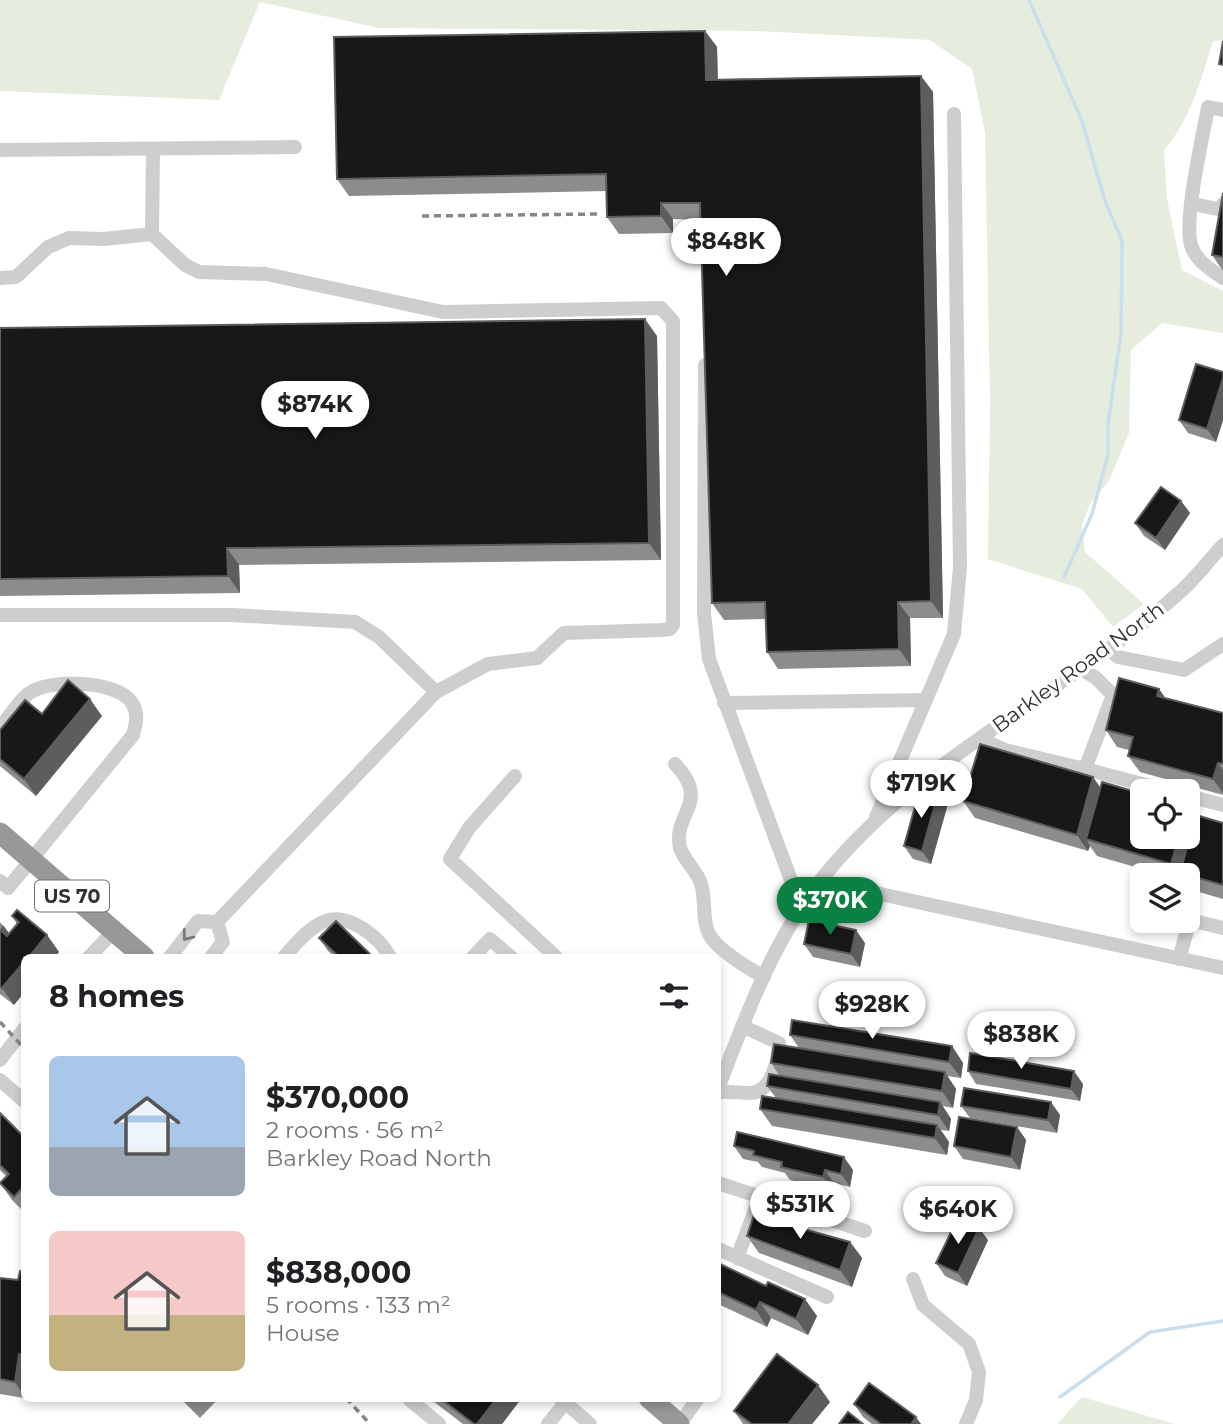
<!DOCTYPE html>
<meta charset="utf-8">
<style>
:root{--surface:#fff;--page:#f6f6f6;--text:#202124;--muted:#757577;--accent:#0b8043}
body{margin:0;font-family:Montserrat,sans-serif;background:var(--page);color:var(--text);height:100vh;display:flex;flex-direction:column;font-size:26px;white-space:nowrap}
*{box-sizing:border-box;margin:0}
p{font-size:23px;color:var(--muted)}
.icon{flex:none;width:38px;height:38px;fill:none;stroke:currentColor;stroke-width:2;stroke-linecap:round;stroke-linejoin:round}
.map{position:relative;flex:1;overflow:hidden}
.side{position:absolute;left:21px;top:954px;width:700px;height:448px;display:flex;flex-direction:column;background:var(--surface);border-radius:10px;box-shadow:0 4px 10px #0003}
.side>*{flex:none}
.controls{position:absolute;left:1130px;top:779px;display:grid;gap:14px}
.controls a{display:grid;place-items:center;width:70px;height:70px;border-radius:10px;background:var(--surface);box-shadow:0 4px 10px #0003;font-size:35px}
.price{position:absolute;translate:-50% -60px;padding:0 16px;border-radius:24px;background:#fff;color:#222;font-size:23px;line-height:46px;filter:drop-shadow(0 2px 4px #0008)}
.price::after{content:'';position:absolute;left:50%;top:42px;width:21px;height:16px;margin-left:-10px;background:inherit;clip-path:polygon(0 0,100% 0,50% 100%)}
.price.on{background:var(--accent);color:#fff}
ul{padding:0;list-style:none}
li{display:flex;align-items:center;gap:21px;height:175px;padding:0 28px}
li span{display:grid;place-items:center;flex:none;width:196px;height:140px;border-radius:10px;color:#555}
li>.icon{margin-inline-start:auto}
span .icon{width:84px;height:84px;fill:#fffc;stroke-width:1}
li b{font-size:30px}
h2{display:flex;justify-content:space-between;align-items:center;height:84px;padding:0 28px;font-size:30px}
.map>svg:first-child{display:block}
.green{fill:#e6eddf}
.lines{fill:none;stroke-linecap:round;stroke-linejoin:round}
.stream{stroke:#cbdeed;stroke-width:3.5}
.minor{stroke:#cecece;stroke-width:14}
.highway{stroke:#989898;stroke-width:21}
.rail{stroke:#868686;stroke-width:3.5;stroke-dasharray:7 5;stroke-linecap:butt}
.wall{fill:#8c8c8c}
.shaded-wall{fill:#5d5d5d}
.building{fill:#181818;stroke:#5d5d5d;stroke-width:2}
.oneway{stroke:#787878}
.labels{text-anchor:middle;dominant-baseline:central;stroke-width:7;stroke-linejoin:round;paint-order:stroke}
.shield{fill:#fff;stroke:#6f6f6f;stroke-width:2}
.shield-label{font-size:19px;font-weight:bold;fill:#313131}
.street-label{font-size:21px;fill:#313131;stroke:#fff}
</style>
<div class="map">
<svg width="1223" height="1424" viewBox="0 0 1223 1424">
<rect width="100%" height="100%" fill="#fff"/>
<g class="green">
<path d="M0,0H1223V40L1213,41C1201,80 1191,119 1164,150L1167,199L1182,270L1223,291V333L1162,323L1131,350L1129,433L1109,481L1090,504L1082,525L1085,552L1144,604L1113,627L1082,589L988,559L990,402L985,133L972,69L930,40L757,31L379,28L260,2L219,100L0,91Z"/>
<polygon points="1082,1397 1175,1424 1057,1424"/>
</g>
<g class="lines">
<g class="stream">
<polyline points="1029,0 1082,121 1105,201 1122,241 1121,334 1108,424 1108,455 1092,514 1064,577"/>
<polyline points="1060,1397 1150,1332 1223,1321"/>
</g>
<g class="minor">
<path d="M1223,110L1208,107C1203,137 1182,224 1192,248C1198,262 1211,270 1223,278"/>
<polyline points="0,150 295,147"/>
<polyline points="1193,204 1222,210 1223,204"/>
<polyline points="152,234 185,265 199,272 266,274 443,312 661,308 673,321 673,625 670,629 662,630 564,633 537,658 488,664 436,692"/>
<polyline points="0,278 16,277 48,247 69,238 103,239 152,234 153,149"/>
<polyline points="705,365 704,613 709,659 795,891 804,905"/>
<polyline points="0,615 232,615 355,622 379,637 436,692 217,922"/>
<polyline points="1108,649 1118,657 1184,670 1223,644"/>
<polyline points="724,703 926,700"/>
<path d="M0,728C9,717 18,702 28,694C48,678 118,680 132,703C139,714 136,724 133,735L8,888L0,881"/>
<polyline points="980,739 1005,750 1085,769 1113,695 1096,678 1080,668"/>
<path d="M675,764C712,803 672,813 680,848C684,860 695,869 700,881C707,897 701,919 709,934C717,950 748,968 764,977"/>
<polyline points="1085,769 1169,791"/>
<polyline points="515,776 469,828 450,859 556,957"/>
<polyline points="1188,796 1223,805"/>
<polyline points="876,817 954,634 960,567 954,114"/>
<polyline points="820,881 1223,968"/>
<polyline points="89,957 114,931"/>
<polyline points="170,957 198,921 217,922 223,942 211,957"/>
<path d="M284,957C295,945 310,926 326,921C350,913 380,938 390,957"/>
<polyline points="473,957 490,939 511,957"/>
<polyline points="1179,959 1190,920 1223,928"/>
<polyline points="0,1060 24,1029"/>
<polyline points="0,1080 24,1101"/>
<path d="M718,1089C746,1015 774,938 824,876C921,756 1067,693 1180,592C1196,578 1209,560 1223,545"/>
<path d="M718,1092C729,1091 740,1093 751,1093C772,1092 778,1060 779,1043L742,1026"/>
<polyline points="718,1183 865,1231"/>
<polyline points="718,1249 827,1297"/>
<polyline points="737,1258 760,1197"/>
<polyline points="913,1279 923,1305 969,1344 979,1372 976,1400 966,1424"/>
<polyline points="412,1398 410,1400 439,1424"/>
<polyline points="560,1398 590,1424"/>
<polyline points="548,1424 569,1398"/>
<polyline points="680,1424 698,1398"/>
</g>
<g class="highway">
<polyline points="0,833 144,957"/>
<polyline points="649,1398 679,1424"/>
</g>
<g class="rail">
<polyline points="422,216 597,214"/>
<polyline points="0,1022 24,1048"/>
<polyline points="346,1398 370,1424"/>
</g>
</g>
<g class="wall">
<polygon points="705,31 717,47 718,79 921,76 933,92 943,618 910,618 911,666 778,669 767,652 766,619 724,620 712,603 700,220 673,219 673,233 619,234 607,217 607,191 349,196 337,179"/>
<polygon points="1223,193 1223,271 1212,255"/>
<polygon points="0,328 657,336 661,560 239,565 240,593 0,596"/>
<polygon points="1223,372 1223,420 1216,442 1188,433 1179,420"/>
<polygon points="1181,501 1190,513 1165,550 1144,536 1135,523"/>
<polygon points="1159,689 1165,698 1223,713 1223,795 1140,772 1128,756 1129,750 1117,747 1106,730"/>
<polygon points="42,714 102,716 36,796 0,766 0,730"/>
<polygon points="1100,787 1188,836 1188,808 1196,818 1223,823 1223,899 1192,890 1188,885 1188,875 1163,875 1097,856 1090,846 1088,851 975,818 963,801"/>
<polygon points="938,794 947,807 931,864 913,859 904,846"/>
<polygon points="12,916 47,935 59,952 55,957 24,957 14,1005 0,994 0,922 9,933 17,924"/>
<polygon points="319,938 373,957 335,957 328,951"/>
<polygon points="865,943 860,967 813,957 804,944"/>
<polygon points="790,1035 952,1046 963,1063 961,1078 947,1076 956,1089 953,1108 943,1106 951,1119 949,1131 941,1130 949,1142 947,1155 772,1126 760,1109 776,1098 767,1086 779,1075 771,1063 799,1048"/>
<polygon points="968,1071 1083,1084 1080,1101 976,1084"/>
<polygon points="961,1106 1060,1115 1057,1133 970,1118"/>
<polygon points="0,1113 24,1137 24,1212 12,1200 0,1183 7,1177 0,1170"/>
<polygon points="1017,1127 1026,1140 1020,1170 963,1159 954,1146"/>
<polygon points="734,1146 853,1170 850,1187 834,1183 832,1190 790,1180 785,1173 762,1167 758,1162 743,1159"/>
<polygon points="747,1236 850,1242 862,1258 852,1287 759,1253"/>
<polygon points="988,1240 967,1286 945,1276 936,1263"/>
<polygon points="718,1263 817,1316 808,1335 771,1318 767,1327 718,1304"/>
<polygon points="24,1272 24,1398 0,1394 0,1278 18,1280"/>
<polygon points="180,1398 219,1398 200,1418"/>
<polygon points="429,1398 520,1398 521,1399 502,1424 463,1424"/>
<polygon points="830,1402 812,1424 743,1424 734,1411"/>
<polygon points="854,1404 921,1424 872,1424 863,1417"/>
</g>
<g class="shaded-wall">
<polygon points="705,31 717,47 718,96 706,80"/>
<polygon points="921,76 933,92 943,618 931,601"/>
<polygon points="661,203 673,219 673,233 661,216"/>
<polygon points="645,319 657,336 661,560 649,543"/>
<polygon points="1223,378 1223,420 1216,442 1207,429"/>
<polygon points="1181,501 1190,513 1165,550 1156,538"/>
<polygon points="227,548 239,565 240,593 228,576"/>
<polygon points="898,602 910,618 911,666 899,649"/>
<polygon points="1159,689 1171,706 1157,696"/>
<polygon points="90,699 102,716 36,796 24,779"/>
<polygon points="1218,763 1223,770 1223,793 1213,779"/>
<polygon points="1093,777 1105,794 1086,839 1090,846 1088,851 1077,835"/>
<polygon points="938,794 947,807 931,864 922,851"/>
<polygon points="1188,808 1199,824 1180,873 1181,875 1179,875 1171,864 1179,836 1188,836"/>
<polygon points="3,925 15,942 0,931"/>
<polygon points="856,930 865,943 860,967 851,954"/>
<polygon points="47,935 59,952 55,957 29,957"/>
<polygon points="24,962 24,993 14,1005 2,988"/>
<polygon points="952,1046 963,1063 961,1078 949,1062"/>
<polygon points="1074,1071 1083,1084 1080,1101 1071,1089"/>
<polygon points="945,1072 956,1089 953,1108 942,1091"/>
<polygon points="940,1102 951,1119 949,1131 938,1115"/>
<polygon points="1051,1102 1060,1115 1057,1133 1048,1120"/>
<polygon points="937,1125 949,1142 947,1155 935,1138"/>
<polygon points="1017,1127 1026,1140 1020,1170 1011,1157"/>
<polygon points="844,1157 853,1170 850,1187 841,1174"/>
<polygon points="825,1170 834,1183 832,1190 823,1177"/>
<polygon points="979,1228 988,1240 967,1286 958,1273"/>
<polygon points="850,1242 862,1258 852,1287 840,1270"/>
<polygon points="805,1299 817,1316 808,1335 796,1319"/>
<polygon points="760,1302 771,1318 767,1327 756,1310"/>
<polygon points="718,1318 721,1324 718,1328"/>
<polygon points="19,1354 24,1362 24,1396 15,1382"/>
<polygon points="818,1385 830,1402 812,1424 788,1424"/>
<polygon points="497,1398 520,1398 521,1399 502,1424 477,1424"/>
<polygon points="916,1417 921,1424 911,1424"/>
</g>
<g class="building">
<polygon points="705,31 706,80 921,76 931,601 898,602 899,649 767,652 765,602 712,603 700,203 661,203 661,216 607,217 606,174 337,179 334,37"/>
<polygon points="1223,41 1223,65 1219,64"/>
<polygon points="1223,193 1223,257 1212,255"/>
<polygon points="645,319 649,543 227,548 228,576 0,579 0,328"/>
<polygon points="1196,364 1223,372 1223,378 1207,429 1179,420"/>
<polygon points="1161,487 1181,501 1156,538 1135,523"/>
<polygon points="1119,678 1159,689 1157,696 1223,713 1223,764 1218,763 1213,779 1128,756 1133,737 1106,730"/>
<polygon points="68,680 90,699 24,779 0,759 0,730 25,700 42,714"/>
<polygon points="980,744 1093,777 1077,835 963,801"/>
<polygon points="1102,782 1143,794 1143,836 1179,836 1171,864 1086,839"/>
<polygon points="920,789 938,794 922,851 904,846"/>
<polygon points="1196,815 1223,823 1223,885 1180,873"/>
<polygon points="17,910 47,935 29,957 24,957 24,962 2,988 0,987 0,930 7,936 19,922 12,916"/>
<polygon points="809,920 856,930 851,954 804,944"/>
<polygon points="336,921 370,954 367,957 339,957 319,938"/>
<polygon points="792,1020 952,1046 949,1062 790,1035"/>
<polygon points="774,1044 945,1072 942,1091 771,1063"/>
<polygon points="970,1053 1074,1071 1071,1089 968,1071"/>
<polygon points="769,1074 940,1102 938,1115 767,1086"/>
<polygon points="964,1088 1051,1102 1048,1120 961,1106"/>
<polygon points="762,1096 937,1125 935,1138 760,1109"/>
<polygon points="0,1113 24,1137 24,1186 14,1197 0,1183 9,1174 0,1165"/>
<polygon points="959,1117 1017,1127 1011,1157 954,1146"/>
<polygon points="737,1132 844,1157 841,1174 825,1170 823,1177 781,1167 782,1162 753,1155 754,1151 734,1146"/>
<polygon points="754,1215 850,1242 840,1270 747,1236"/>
<polygon points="958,1218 979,1228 958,1273 936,1263"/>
<polygon points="718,1263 766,1286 768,1282 805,1299 796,1319 760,1302 756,1310 718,1292"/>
<polygon points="20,1271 24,1272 24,1355 19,1354 15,1382 0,1379 0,1278 18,1280"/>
<polygon points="777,1354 818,1385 788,1424 752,1424 734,1411"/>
<polygon points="869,1383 916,1417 911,1424 881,1424 854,1404"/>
<polygon points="440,1398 497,1398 477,1424 474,1424"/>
<polygon points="848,1412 863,1424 839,1424"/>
</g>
<defs><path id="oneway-chevron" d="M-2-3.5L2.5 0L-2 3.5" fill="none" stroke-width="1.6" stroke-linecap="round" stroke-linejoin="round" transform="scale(1.75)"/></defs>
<use class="oneway" href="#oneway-chevron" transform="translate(187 936) rotate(128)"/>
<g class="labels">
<rect class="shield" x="35" y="880.5" width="74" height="31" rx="5"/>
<g class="shield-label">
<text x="72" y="896">US 70</text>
</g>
<g class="street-label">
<text transform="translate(1078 667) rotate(-36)">Barkley Road North</text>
</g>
</g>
</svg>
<div class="controls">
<a><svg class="icon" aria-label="locate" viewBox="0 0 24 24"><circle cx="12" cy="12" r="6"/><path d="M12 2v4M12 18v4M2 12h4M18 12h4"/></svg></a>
<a><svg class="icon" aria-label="layers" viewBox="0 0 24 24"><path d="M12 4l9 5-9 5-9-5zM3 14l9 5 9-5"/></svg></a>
</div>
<b class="price" style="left:726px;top:278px">$848K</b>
<b class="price" style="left:315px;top:441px">$874K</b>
<b class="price" style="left:921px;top:820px">$719K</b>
<b class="price on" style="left:830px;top:937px">$370K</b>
<b class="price" style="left:872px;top:1041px">$928K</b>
<b class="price" style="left:1021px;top:1071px">$838K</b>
<b class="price" style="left:800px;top:1241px">$531K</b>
<b class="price" style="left:958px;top:1246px">$640K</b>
<section class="side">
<h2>8 homes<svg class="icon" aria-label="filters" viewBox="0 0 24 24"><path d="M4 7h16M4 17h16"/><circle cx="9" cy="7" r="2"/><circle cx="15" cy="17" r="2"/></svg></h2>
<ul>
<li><span style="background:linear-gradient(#a9c7e8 65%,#9aa5b1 0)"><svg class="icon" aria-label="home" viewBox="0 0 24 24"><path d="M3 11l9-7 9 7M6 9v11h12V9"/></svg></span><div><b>$370,000</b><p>2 rooms · 56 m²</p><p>Barkley Road North</p></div></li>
<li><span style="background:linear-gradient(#f6c9c9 60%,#c2b280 0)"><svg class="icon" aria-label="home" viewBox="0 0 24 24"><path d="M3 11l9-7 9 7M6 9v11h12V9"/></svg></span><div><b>$838,000</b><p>5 rooms · 133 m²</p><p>House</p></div></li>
</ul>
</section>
</div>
